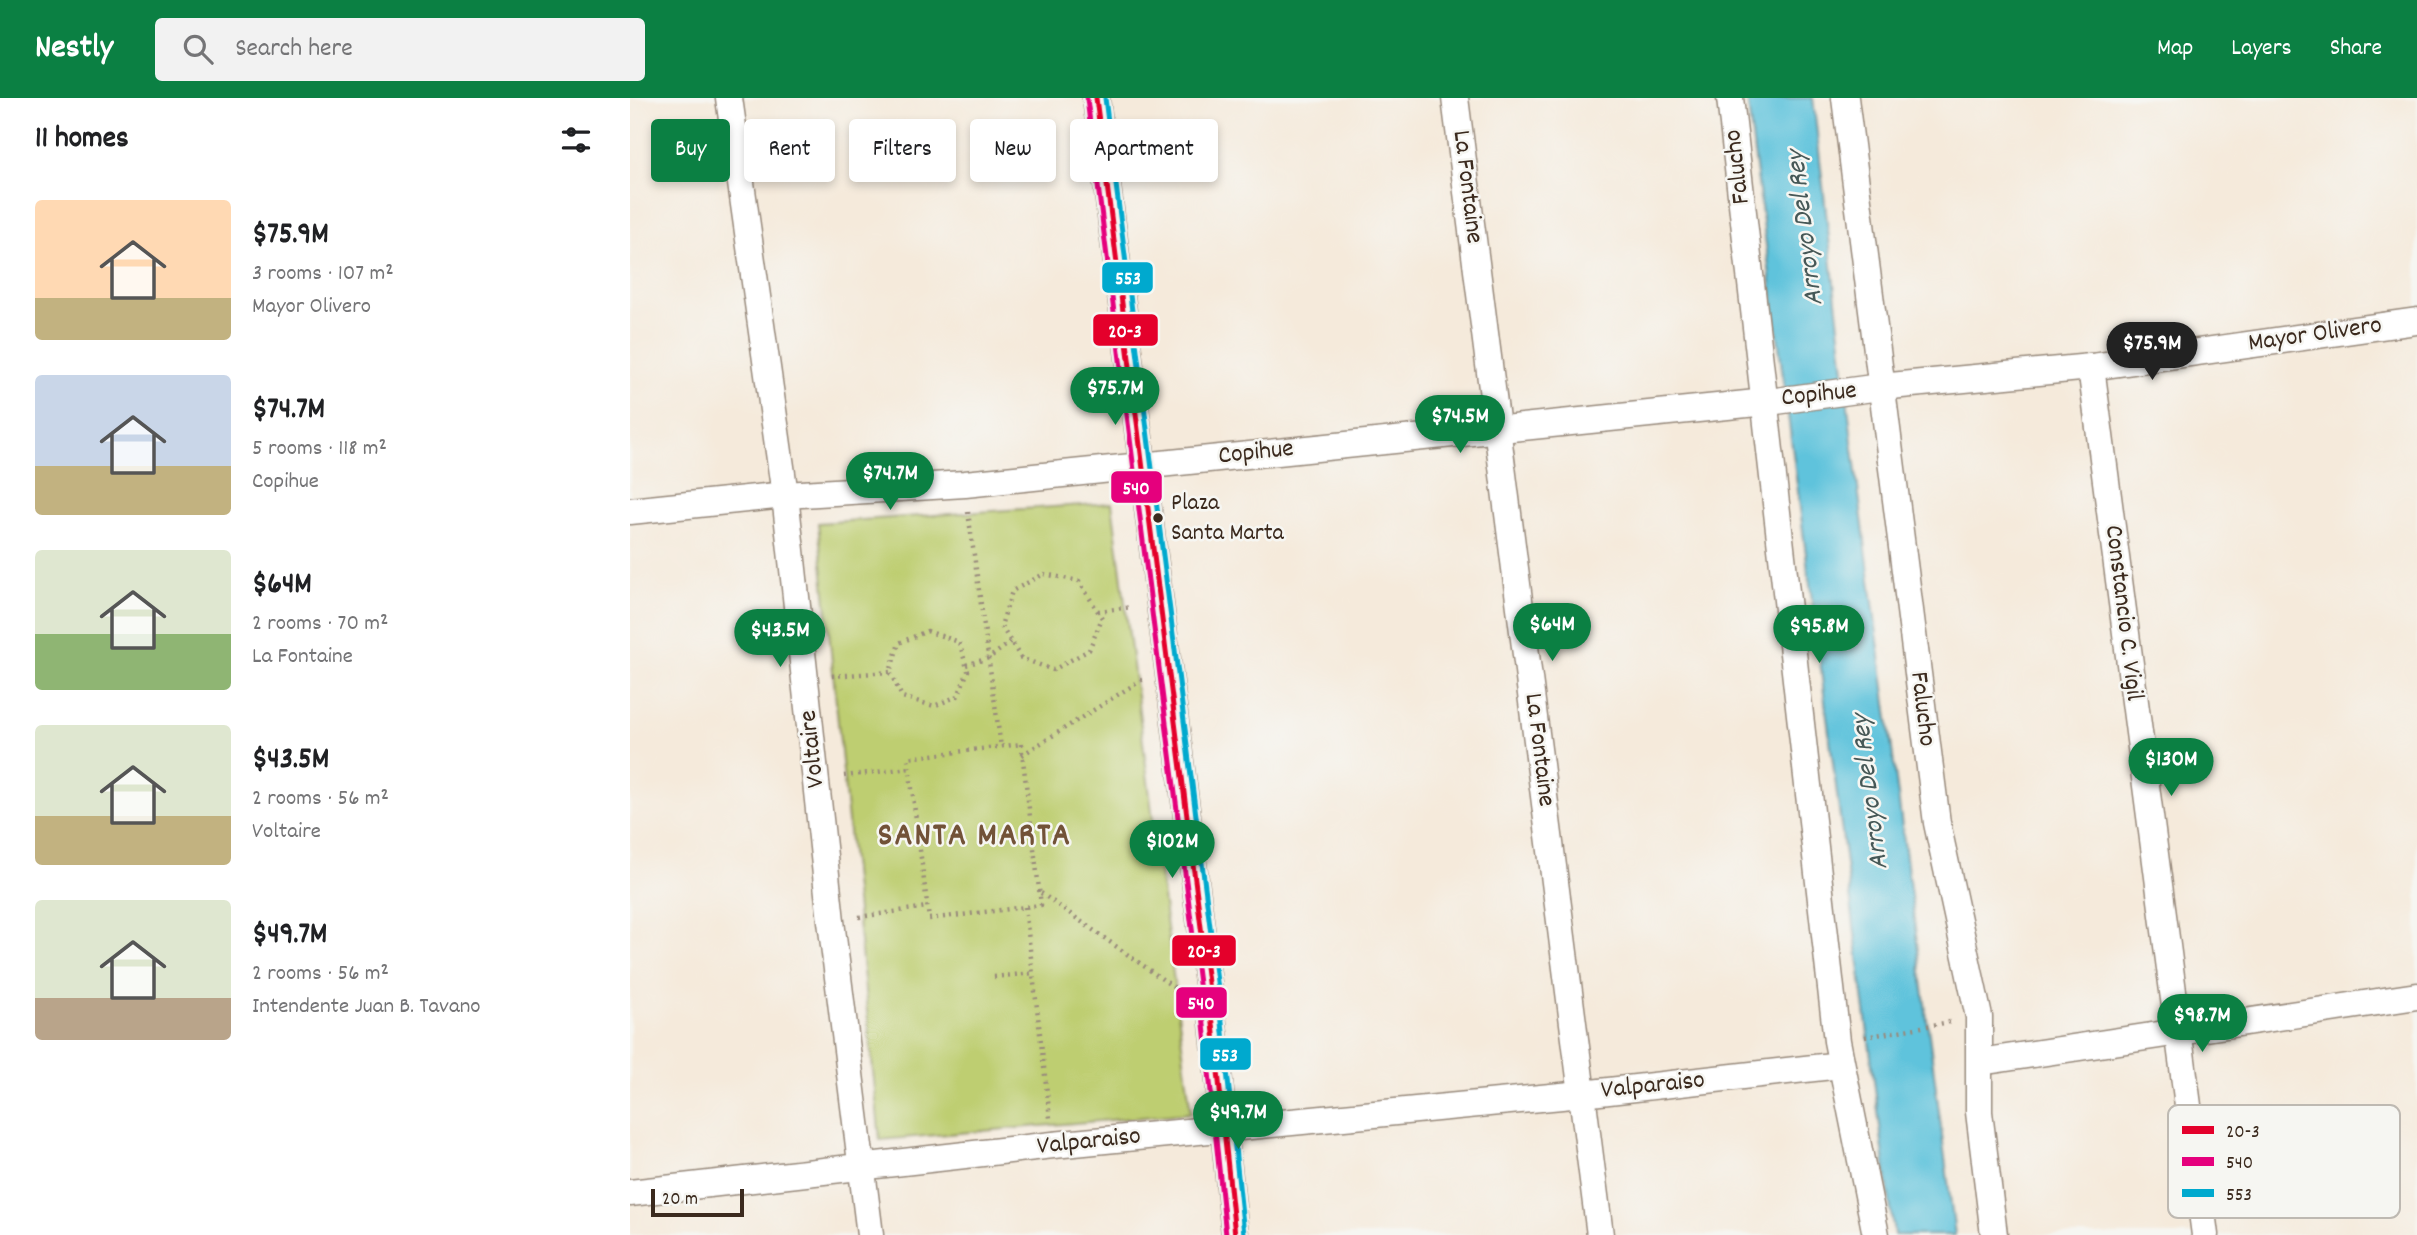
<!DOCTYPE html>
<meta charset="utf-8">
<style>
:root{--surface:#fff;--page:#f2f2f2;--text:#202124;--muted:#757577;--accent:#0b8043}
body{margin:0;font-family:Dekko,sans-serif;background:var(--page);color:var(--text);height:100vh;display:flex;flex-direction:column;font-size:26px;white-space:nowrap}
*{box-sizing:border-box;margin:0}
p{font-size:23px;color:var(--muted)}
.icon{flex:none;width:38px;height:38px;fill:none;stroke:currentColor;stroke-width:2;stroke-linecap:round;stroke-linejoin:round}
.map{position:relative;flex:1;overflow:hidden}
.side{display:flex;flex-direction:column;background:var(--surface);width:630px}
.side>*{flex:none}
.hud{position:absolute;left:21px;top:21px;width:665px;height:63px;display:flex;gap:14px}
.scale{position:absolute;left:21px;bottom:18px;width:93px;box-sizing:border-box;padding-left:7px;border:4px solid #3b2a1e;border-top:0;font-size:19px;line-height:24px;white-space:nowrap;color:#3b2a1e;-webkit-text-stroke:5px #f6f6f2;paint-order:stroke}
.price{position:absolute;translate:-50% -60px;padding:0 16px;border-radius:24px;background:var(--accent);color:#fff;font-size:23px;line-height:46px;filter:drop-shadow(0 2px 4px #0008)}
.price::after{content:'';position:absolute;left:50%;top:42px;width:21px;height:16px;margin-left:-10px;background:inherit;clip-path:polygon(0 0,100% 0,50% 100%)}
.price.active{background:#222;color:#fff}
ul{padding:0;list-style:none}
li{display:flex;align-items:center;gap:21px;height:175px;padding:0 35px}
li span{display:grid;place-items:center;flex:none;width:196px;height:140px;border-radius:7px;color:#555}
li>.icon{margin-inline-start:auto}
span .icon{width:84px;height:84px;fill:#fffc;stroke-width:1}
li b{font-size:30px}
h2{display:flex;justify-content:space-between;align-items:center;height:84px;padding:0 35px;font-size:30px}
.pill{padding:0 24px;border-radius:7px;background:var(--surface);box-shadow:0 4px 10px #0003;font-size:24px;line-height:63px}
.pill.active{background:var(--accent);color:#fff}
header{display:flex;align-items:center;gap:42px;box-sizing:border-box;height:98px;padding:0 35px;background:var(--accent);color:#fff}
header strong{font-size:33px}
nav{display:flex;gap:38px;margin-inline-start:auto;font-size:24px}
.search{width:490px;height:63px;background:var(--page);display:flex;align-items:center;gap:18px;box-sizing:border-box;padding:0 24px;border-radius:7px;color:var(--muted);font-size:26px}
main{display:flex;flex:1;min-height:0}
.map>svg:first-child{display:block}
.green{fill:#bece71;stroke:#7c7c48;stroke-width:2}
.water{fill:#5ec3dc;stroke:#4c767d;stroke-width:2}
.lines{fill:none;stroke-linecap:round;stroke-linejoin:round}
.street-casing{stroke:#988a7c;stroke-width:29}
.path{stroke:#988a7c;stroke-width:4.5;stroke-dasharray:2 5;stroke-linecap:butt}
.street{stroke:#fff;stroke-width:26}
.bus-1-casing{stroke:#f6f6f2;stroke-width:10}
.bus-2-casing{stroke:#f6f6f2;stroke-width:10}
.bus-3-casing{stroke:#f6f6f2;stroke-width:10}
.bus-1{stroke:#e4002b;stroke-width:5}
.bus-2{stroke:#e5007d;stroke-width:5}
.bus-3{stroke:#00a9ce;stroke-width:5}
.bus-dot{fill:#3b2a1e;stroke:#f6f6f2;stroke-width:2.5}
.labels{text-anchor:middle;dominant-baseline:central;stroke-width:5;stroke-linejoin:round;paint-order:stroke}
.bus-label{font-size:24px;fill:#3b2a1e;stroke:#f6f6f2;text-anchor:start}
.street-label{font-size:26px;fill:#3b2a1e;stroke:#f6f6f2}
.water-label{font-size:28px;font-style:italic;fill:#465857;stroke:#f6f6f2}
.district-label{font-size:33px;font-weight:bold;letter-spacing:2px;fill:#725238;stroke:#f6f6f2}
.key{fill:#f6f6f2;stroke:#beb9b2;stroke-width:2}
.key-label{font-size:19px;fill:#3b2a1e}
.line-badge{stroke:#f6f6f2;stroke-width:2.5}
.badge-label{font-size:19px;text-anchor:middle;font-weight:bold;fill:#fff}
</style>
<header>
<strong>Nestly</strong>
<div class="search"><svg class="icon" aria-label="search" viewBox="0 0 24 24"><circle cx="10" cy="10" r="6"/><path d="M15 15l6 6"/></svg>Search here</div>
<nav><a>Map</a><a>Layers</a><a>Share</a></nav>
</header>
<main>
<section class="side">
<h2>11 homes<svg class="icon" aria-label="filters" viewBox="0 0 24 24"><path d="M4 7h16M4 17h16"/><circle cx="9" cy="7" r="2"/><circle cx="15" cy="17" r="2"/></svg></h2>
<ul>
<li><span style="background:linear-gradient(#ffd9b3 70%,#c2b280 0)"><svg class="icon" aria-label="home" viewBox="0 0 24 24"><path d="M3 11l9-7 9 7M6 9v11h12V9"/></svg></span><div><b>$75.9M</b><p>3 rooms · 107 m²</p><p>Mayor Olivero</p></div></li>
<li><span style="background:linear-gradient(#c9d6e8 65%,#c2b280 0)"><svg class="icon" aria-label="home" viewBox="0 0 24 24"><path d="M3 11l9-7 9 7M6 9v11h12V9"/></svg></span><div><b>$74.7M</b><p>5 rooms · 118 m²</p><p>Copihue</p></div></li>
<li><span style="background:linear-gradient(#dfe7d0 60%,#8fb573 0)"><svg class="icon" aria-label="home" viewBox="0 0 24 24"><path d="M3 11l9-7 9 7M6 9v11h12V9"/></svg></span><div><b>$64M</b><p>2 rooms · 70 m²</p><p>La Fontaine</p></div></li>
<li><span style="background:linear-gradient(#dfe7d0 65%,#c2b280 0)"><svg class="icon" aria-label="home" viewBox="0 0 24 24"><path d="M3 11l9-7 9 7M6 9v11h12V9"/></svg></span><div><b>$43.5M</b><p>2 rooms · 56 m²</p><p>Voltaire</p></div></li>
<li><span style="background:linear-gradient(#dfe7d0 70%,#b9a48a 0)"><svg class="icon" aria-label="home" viewBox="0 0 24 24"><path d="M3 11l9-7 9 7M6 9v11h12V9"/></svg></span><div><b>$49.7M</b><p>2 rooms · 56 m²</p><p>Intendente Juan B. Tavano</p></div></li>
</ul>
</section>
<div class="map">
<svg width="1787" height="1137" viewBox="0 0 1787 1137">
<rect width="100%" height="100%" fill="#f6f6f2"/>
<filter id="ink" filterUnits="userSpaceOnUse"><feTurbulence type="fractalNoise" baseFrequency=".0143" numOctaves="2"/><feDisplacementMap in="SourceGraphic" scale="14" xChannelSelector="R" yChannelSelector="G"/><feConvolveMatrix kernelMatrix="1 2 1 2 8 2 1 2 1" color-interpolation-filters="sRGB"/></filter>
<filter id="wash" filterUnits="userSpaceOnUse"><feTurbulence type="fractalNoise" baseFrequency=".00686" numOctaves="4" result="noise"/><feDisplacementMap in="SourceGraphic" scale="28" xChannelSelector="R" yChannelSelector="G"/><feGaussianBlur stdDeviation="1.57" result="paint"/><feColorMatrix in="noise" values="0 0 0 0 0 0 0 0 0 0 0 0 0 0 0 0 0 1.4 0 .05"/><feComposite in="paint" operator="in"/></filter>
<g filter="url(#wash)">
<rect width="100%" height="100%" fill="#f5eadb"/>
<polygon class="green" points="482,405 561,1015 250,1042 188,425"/>
<polygon class="water" points="1117,0 1183,0 1222,343 1325,1137 1264,1137"/>
</g>
<g filter="url(#ink)">
<g class="lines">
<defs>
<g id="street">
<polyline points="99,0 155,397 201,823 240,1137"/>
<polyline points="466,0 582,916 605,1137"/>
<polyline points="825,0 970,1137"/>
<polyline points="1100,0 1207,943 1246,1137"/>
<polyline points="1215,0 1307,725 1349,919 1349,1014 1364,1137"/>
<polyline points="1461,269 1575,1137"/>
<polyline points="0,413 155,397 335,386 1146,303 1250,289 1461,269 1787,223"/>
<polyline points="1350,964 1787,898"/>
<polyline points="0,1095 423,1047 952,996 1211,967"/>
</g>
</defs>
<use href="#street" class="street-casing"/>
<g class="path">
<polyline points="338,414 371,649"/>
<polygon points="414,476 449,483 472,520 459,552 423,572 391,560 371,528 382,493"/>
<polyline points="468,513 502,509"/>
<polygon points="297,533 329,544 338,573 328,598 304,608 272,599 260,574 269,545"/>
<polyline points="336,567 359,560 381,544"/>
<polyline points="202,578 260,574"/>
<polygon points="391,646 411,807 299,821 278,660"/>
<polyline points="392,657 513,581"/>
<polyline points="214,678 280,670"/>
<polyline points="411,795 549,893"/>
<polyline points="395,809 420,1020"/>
<polyline points="229,819 297,809"/>
<polyline points="364,879 403,875"/>
<polyline points="1235,939 1320,924"/>
</g>
<use href="#street" class="street"/>
<defs>
<polyline id="bus-1" points="466,0 582,916 605,1137"/>
<polyline id="bus-2" points="457,1 573,917 596,1137"/>
<polyline id="bus-3" points="475,0 591,915 614,1136"/>
</defs>
<use href="#bus-1" class="bus-1-casing"/>
<use href="#bus-2" class="bus-2-casing"/>
<use href="#bus-3" class="bus-3-casing"/>
<use href="#bus-1" class="bus-1"/>
<use href="#bus-2" class="bus-2"/>
<use href="#bus-3" class="bus-3"/>
</g>
</g>
<circle class="bus-dot" cx="528" cy="420" r="6"/>
<g class="labels">
<g class="bus-label">
<text x="541" y="406">Plaza<tspan x="541" dy="30">Santa Marta</tspan></text>
</g>
<g class="street-label">
<text transform="translate(1108 69) rotate(-97)">Falucho</text>
<text transform="translate(837 89) rotate(83)">La Fontaine</text>
<text transform="translate(1685 237) rotate(-8)">Mayor Olivero</text>
<text transform="translate(1189 297) rotate(-6)">Copihue</text>
<text transform="translate(626 355) rotate(-6)">Copihue</text>
<text transform="translate(1493 515) rotate(83)">Constancio C. Vigil</text>
<text transform="translate(1292 611) rotate(83)">Falucho</text>
<text transform="translate(183 651) rotate(-96)">Voltaire</text>
<text transform="translate(909 652) rotate(83)">La Fontaine</text>
<text transform="translate(1023 988) rotate(-6)">Valparaiso</text>
<text transform="translate(459 1044) rotate(-6)">Valparaiso</text>
</g>
<g class="water-label">
<text transform="translate(1177 130) rotate(-97)">Arroyo Del Rey</text>
<text transform="translate(1242 694) rotate(-97)">Arroyo Del Rey</text>
</g>
<g class="district-label">
<text x="345" y="739">SANTA MARTA</text>
</g>
</g>
<rect x="1538" y="1007" width="232" height="113" rx="10" class="key"/>
<rect x="1552" y="1028" width="32" height="8" fill="#e4002b"/>
<rect x="1552" y="1059" width="32" height="9" fill="#e5007d"/>
<rect x="1552" y="1091" width="32" height="8" fill="#00a9ce"/>
<g class="key-label">
<text x="1596" y="1039">20-3</text>
<text x="1596" y="1070">540</text>
<text x="1596" y="1102">553</text>
</g>
<g class="line-badge">
<rect x="471" y="163" width="53" height="33" rx="7" fill="#00a9ce"/>
<rect x="462" y="215" width="67" height="34" rx="7" fill="#e4002b"/>
<rect x="480" y="372" width="53" height="34" rx="7" fill="#e5007d"/>
<rect x="541" y="836" width="66" height="33" rx="7" fill="#e4002b"/>
<rect x="545" y="888" width="53" height="33" rx="7" fill="#e5007d"/>
<rect x="569" y="939" width="53" height="34" rx="7" fill="#00a9ce"/>
</g>
<g class="badge-label">
<text x="498" y="186">553</text>
<text x="495" y="239">20-3</text>
<text x="506" y="396">540</text>
<text x="574" y="859">20-3</text>
<text x="571" y="911">540</text>
<text x="595" y="963">553</text>
</g>
</svg>
<div class="scale">20 m</div>
<b class="price active" style="left:1522px;top:284px">$75.9M</b>
<b class="price" style="left:485px;top:329px">$75.7M</b>
<b class="price" style="left:830px;top:357px">$74.5M</b>
<b class="price" style="left:260px;top:414px">$74.7M</b>
<b class="price" style="left:922px;top:565px">$64M</b>
<b class="price" style="left:1189px;top:567px">$95.8M</b>
<b class="price" style="left:150px;top:571px">$43.5M</b>
<b class="price" style="left:1541px;top:700px">$130M</b>
<b class="price" style="left:542px;top:782px">$102M</b>
<b class="price" style="left:1572px;top:956px">$98.7M</b>
<b class="price" style="left:608px;top:1053px">$49.7M</b>
<div class="hud">
<a class="pill active">Buy</a>
<a class="pill">Rent</a>
<a class="pill">Filters</a>
<a class="pill">New</a>
<a class="pill">Apartment</a>
</div>
</div>
</main>
